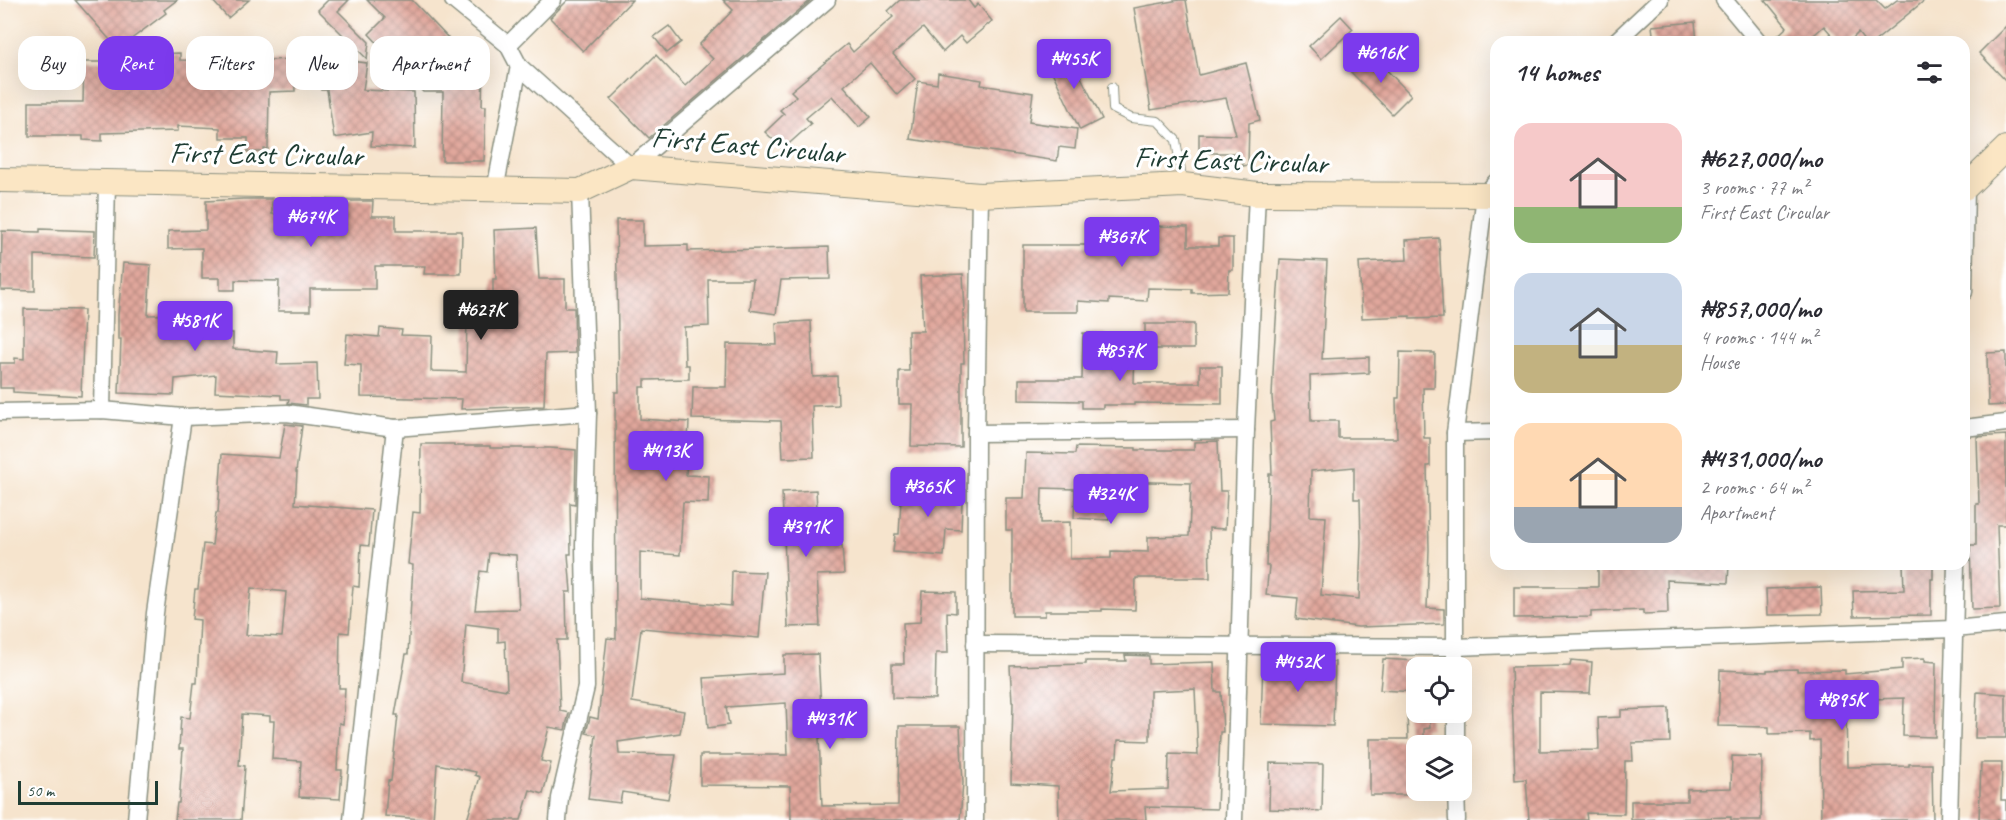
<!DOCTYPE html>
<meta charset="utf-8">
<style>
:root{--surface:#fff;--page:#f2f2f3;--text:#2b2b33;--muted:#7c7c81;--accent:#7c3aed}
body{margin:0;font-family:Caveat,sans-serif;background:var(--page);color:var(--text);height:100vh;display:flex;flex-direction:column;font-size:22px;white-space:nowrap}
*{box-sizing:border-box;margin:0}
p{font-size:20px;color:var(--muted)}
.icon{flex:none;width:33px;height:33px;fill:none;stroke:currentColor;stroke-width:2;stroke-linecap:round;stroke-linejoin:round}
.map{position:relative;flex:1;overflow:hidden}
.sheet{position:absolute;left:1490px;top:36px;width:480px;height:534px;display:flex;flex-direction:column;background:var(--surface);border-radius:18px;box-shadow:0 6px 24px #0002}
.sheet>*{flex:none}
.hud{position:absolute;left:18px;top:36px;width:570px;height:54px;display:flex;gap:12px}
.buttons{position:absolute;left:1406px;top:657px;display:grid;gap:12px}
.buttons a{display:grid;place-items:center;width:66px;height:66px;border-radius:12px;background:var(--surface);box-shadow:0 6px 24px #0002;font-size:30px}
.scale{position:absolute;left:18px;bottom:15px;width:140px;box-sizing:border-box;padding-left:6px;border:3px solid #1f3d34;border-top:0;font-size:16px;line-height:21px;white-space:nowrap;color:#1f3d34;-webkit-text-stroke:4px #fff;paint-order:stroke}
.price{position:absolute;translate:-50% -51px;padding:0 14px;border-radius:6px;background:var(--accent);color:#fff;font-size:20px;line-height:39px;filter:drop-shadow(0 2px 3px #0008)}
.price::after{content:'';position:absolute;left:50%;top:36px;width:18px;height:14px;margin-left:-9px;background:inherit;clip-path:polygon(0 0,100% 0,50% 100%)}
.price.selected{background:#222;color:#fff}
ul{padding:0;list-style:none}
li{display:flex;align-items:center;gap:18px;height:150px;padding:0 24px}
li span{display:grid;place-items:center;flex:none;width:168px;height:120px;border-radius:18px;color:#555}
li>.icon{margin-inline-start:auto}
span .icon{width:72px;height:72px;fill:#fffc;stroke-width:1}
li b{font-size:26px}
h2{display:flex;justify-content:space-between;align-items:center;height:72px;padding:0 24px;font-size:26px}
.tag{padding:0 21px;border-radius:18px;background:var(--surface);box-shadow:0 6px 24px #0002;font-size:21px;line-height:54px}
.tag.selected{background:var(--accent);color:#fff}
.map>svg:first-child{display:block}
.building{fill:url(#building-cross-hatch);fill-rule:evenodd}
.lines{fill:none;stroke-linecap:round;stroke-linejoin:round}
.lane-casing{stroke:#8a9080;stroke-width:10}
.street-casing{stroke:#8a9080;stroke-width:19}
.secondary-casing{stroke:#8a9080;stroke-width:26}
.lane{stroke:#fff;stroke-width:8}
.street{stroke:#fff;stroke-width:16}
.secondary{stroke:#fbe6c4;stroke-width:24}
.labels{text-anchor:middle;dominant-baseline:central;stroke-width:6;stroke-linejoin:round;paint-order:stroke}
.street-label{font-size:30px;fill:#1f3d34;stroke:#fff}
</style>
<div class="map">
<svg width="2006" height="820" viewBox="0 0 2006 820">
<defs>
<pattern id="building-cross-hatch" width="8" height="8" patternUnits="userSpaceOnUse" patternTransform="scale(1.5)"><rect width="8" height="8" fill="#e1a79c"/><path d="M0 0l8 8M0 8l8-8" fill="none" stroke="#b68980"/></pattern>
</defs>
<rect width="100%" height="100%" fill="#fff"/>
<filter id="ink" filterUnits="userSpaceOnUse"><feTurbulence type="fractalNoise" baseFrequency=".0167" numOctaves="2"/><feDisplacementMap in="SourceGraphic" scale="12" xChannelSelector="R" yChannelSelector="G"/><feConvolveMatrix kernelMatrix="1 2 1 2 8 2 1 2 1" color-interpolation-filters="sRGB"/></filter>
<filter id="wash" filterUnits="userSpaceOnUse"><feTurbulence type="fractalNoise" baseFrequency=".008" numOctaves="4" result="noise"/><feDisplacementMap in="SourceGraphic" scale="24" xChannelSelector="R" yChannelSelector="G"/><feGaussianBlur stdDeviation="1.35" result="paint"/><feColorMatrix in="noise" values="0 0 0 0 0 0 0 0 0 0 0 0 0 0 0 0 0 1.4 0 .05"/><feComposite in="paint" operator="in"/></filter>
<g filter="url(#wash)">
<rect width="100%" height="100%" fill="#f6e4cd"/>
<g id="blocks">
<g class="building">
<polygon points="75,0 177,0 164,10 166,13 118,49"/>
<polygon points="212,0 249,0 228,18"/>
<polygon points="328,0 349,0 338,11 369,42 367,59 318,10"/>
<polygon points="367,0 412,0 448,38 415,70 483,70 482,106 486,106 484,161 442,161 443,92 423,92 369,34 385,18"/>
<polygon points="568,0 632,0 583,51 550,18"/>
<polygon points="723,0 811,0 649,138 611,99 656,55 685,86 713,59 699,45 733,10"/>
<polygon points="900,0 968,0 974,8 978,4 992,21 966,43 960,36 943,52 923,28 893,54 915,79 897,95 870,63 844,86 871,117 859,127 832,96 806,118 811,124 783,149 765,132 784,114 780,110 796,96 791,91 847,44 853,52 893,17 888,11"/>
<polygon points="1179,0 1186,0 1199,75 1246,63 1260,120 1249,123 1248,165 1243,166 1240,153 1199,153 1199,134 1236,135 1226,98 1151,110 1134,8"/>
<polygon points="1765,0 1876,0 1885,9 1897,0 1925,0 1874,42 1865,42 1858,33 1849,42 1838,42 1824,26 1806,42 1771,42 1787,27"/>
<polygon points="1341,16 1353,29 1321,59 1309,46"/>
<polygon points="1695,22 1697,42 1654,42 1652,26"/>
<polygon points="669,26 681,42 667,53 654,37"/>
<polygon points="2006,26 2006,81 1979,53"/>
<polygon points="220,49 269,50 269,60 294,59 295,91 269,92 268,149 264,149 264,152 248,152 248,138 220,138 220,128 178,126 178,131 102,133 102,141 83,140 83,136 29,136 29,102 83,102 84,62 130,62 123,55 180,53 180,60 220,61"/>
<polygon points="1066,50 1073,74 1078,71 1102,119 1080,130 1045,57"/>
<polygon points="1370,53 1411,95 1392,114 1351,72"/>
<polygon points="325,58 367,63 363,90 414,92 415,148 371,146 372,132 334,138 327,90 321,90"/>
<polygon points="938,73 982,80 981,85 1033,93 1029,122 1077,129 1075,149 1059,147 1057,161 910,139 918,81 937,84"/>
<polygon points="243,199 272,199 272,214 321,215 321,210 343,212 344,201 373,201 372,216 396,216 396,231 462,231 461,274 424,274 425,266 375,266 375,289 310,289 310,311 278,311 279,281 235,280 235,290 220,290 220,278 202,278 202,248 168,249 168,231 206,230 206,201"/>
<polygon points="616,220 643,220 643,246 688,245 688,251 829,247 830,279 781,280 776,314 750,310 753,279 708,279 709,326 684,327 685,365 689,365 689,379 645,380 645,387 640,387 640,419 689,422 686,475 709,476 708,503 683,502 680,555 640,552 640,598 731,606 732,571 765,572 759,638 641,628 632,702 684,711 680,733 618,742 619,754 676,755 668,799 622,792 620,803 588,799 596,735 586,733 590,717 598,719 607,638 616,639 615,392 619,392"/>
<polygon points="1156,226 1188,227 1188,246 1218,246 1218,238 1233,238 1233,270 1229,270 1228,292 1192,293 1192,289 1148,288 1147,301 1109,299 1109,303 1078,301 1078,312 1023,312 1023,245 1091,245 1092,228 1156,232"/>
<polygon points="536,228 539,279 565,279 565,308 574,308 575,353 546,354 544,406 461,409 462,399 361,397 361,365 344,364 347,334 379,337 380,328 402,330 401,335 432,336 431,371 466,372 467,315 493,316 493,279 496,279 494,230"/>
<polygon points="40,229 95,231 94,257 35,255 35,291 1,290 2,231 40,232"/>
<polygon points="1439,238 1443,318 1410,319 1410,316 1362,318 1359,262 1407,260 1406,240"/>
<path d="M1280,259L1327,261L1322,359L1369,357V373L1310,376L1311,421H1338V438H1397L1396,398H1399L1400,352L1435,353L1434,388H1423L1424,438H1430V466H1427L1429,549L1427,608L1444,609V624L1358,627L1296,619L1298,598L1266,595L1269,566H1266L1269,474H1272L1270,422L1274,421L1272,397L1274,352ZM1354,467V499H1360L1361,542L1359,599L1321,595L1326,517L1310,516L1311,471Z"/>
<polygon points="123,263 151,265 148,315 216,314 216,332 233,333 233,349 278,352 277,364 317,363 318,399 306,399 306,405 288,403 289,399 281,399 281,395 215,392 216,375 175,379 174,395 119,393 121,339 118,339 118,315"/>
<polygon points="963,274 965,310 963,310 964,363 961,363 961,447 911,446 912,404 899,404 899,371 909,371 908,331 923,331 920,276"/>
<polygon points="24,309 84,310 81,396 13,392 13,388 0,388 0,363 15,363 15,358 24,359"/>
<polygon points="811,321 813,377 837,376 838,405 812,406 814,457 783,458 781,421 692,419 693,387 726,387 727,344 777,345 776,323"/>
<rect x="1145" y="324" width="49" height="25"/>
<polygon points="1083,333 1105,334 1105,345 1135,346 1134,383 1200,383 1200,366 1222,366 1222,404 1134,403 1134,405 1103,405 1103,408 1082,408 1082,401 1019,400 1019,379 1082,379"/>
<polygon points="2006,352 2006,405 1988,406 1987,353"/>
<path d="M285,424L302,426L296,472H297L295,504L372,510L369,546L361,545L359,587L353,586L349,633L340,632L339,688H345L343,724L339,723L337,770H342L340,799L299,797L301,761L272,759L274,721H270V716L242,714L239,765L245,766L241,820H175L177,803H179L183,749H179L181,717L190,718L194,683H197L200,620L192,619L195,589H198L203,544L212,545L216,513H218L222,454L279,458ZM251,588L286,592L282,637L246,635Z"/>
<polygon points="2006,435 2006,525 1997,525 2000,608 1972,609 1970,545 1976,545 1976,504 1979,504 1977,437"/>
<path d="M1218,441L1220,491H1227L1225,529L1209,528L1210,578H1136L1135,610L1102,609V611H1045V616H1012V530H1006V498H1024L1026,453L1075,454L1076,447L1136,448V450H1194V442ZM1111,481L1191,483L1189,536L1148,537V552L1111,551V558L1070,559V522L1041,523L1042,488L1075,489L1074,518L1109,520Z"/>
<path d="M421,444H454V446H490V448H550L576,450L575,504L570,503L571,554H568L571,592H566L567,640H557L560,711L569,713L565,730L549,727L541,761L551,763L543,794L530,790L521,820H467L480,777L475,775L476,772L437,764L433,820L385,816L388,780L391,781L398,715H395L406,654H408L413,565L408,564L413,512L420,513ZM489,553L516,555L519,609L475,610L480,571L487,572ZM466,624L498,628V642L505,641L507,690L461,682Z"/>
<polygon points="914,479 953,480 953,502 962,503 961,530 946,529 944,556 893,552 895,534 899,534 901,500 913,500"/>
<polygon points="816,490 819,546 842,545 844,574 817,575 820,626 788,627 782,492"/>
<polygon points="1598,564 1729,564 1728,583 1667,580 1668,613 1643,614 1643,610 1591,612 1591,617 1514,618 1514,587 1598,587"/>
<polygon points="1903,564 1933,564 1933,579 1931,579 1931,615 1854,616 1853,591 1904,590"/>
<polygon points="1821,587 1822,614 1767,615 1766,589"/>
<polygon points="922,591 956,592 956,613 947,612 948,653 936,653 935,699 892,698 892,664 904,664 903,623 920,622"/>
<polygon points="818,654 821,709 844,708 846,737 819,738 822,806 898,805 899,726 960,726 963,783 960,820 791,820 790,786 700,785 700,755 788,755 786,703 726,707 729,725 708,728 704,678 784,673 784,655"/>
<path d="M1125,655L1149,656V664L1214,662L1215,692H1221L1223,732H1220L1217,809L1145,807L1146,820H1059L1058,786L1011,783L1013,702H1012L1010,666L1086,664V661H1126ZM1195,689L1198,755L1169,754L1168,789L1111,791L1115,757H1117L1118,740L1150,741V691Z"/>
<polygon points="1925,658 1925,661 1936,662 1935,737 1903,736 1904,698 1873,699 1873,700 1846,704 1847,767 1909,766 1909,764 1932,764 1933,820 1821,820 1820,740 1810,741 1810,733 1769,734 1769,727 1718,726 1720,670 1767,672 1767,670 1797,669 1797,671 1845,670 1845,674 1902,669 1902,659"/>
<polygon points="1383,659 1416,661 1416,692 1380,690"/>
<polygon points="1263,660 1335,662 1333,726 1261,724"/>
<polygon points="1571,660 1592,662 1590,693 1540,692 1540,751 1599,750 1598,718 1621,717 1621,710 1669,708 1670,742 1632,743 1633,761 1625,761 1624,814 1586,813 1587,820 1529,820 1526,779 1515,780 1511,667 1570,666"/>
<polygon points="1977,692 2006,694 2006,738 1975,738"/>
<polygon points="1407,712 1429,712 1430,728 1424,729 1424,746 1416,746 1416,795 1370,795 1370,739 1408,739"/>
<polygon points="1732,756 1762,757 1761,820 1731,820 1731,817 1631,820 1631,801 1687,801 1687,789 1731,788"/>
<polygon points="1270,763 1323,764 1322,811 1269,809"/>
<polygon points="1981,763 2002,763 2001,800 2006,800 2006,820 1979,820"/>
</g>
</g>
</g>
<g filter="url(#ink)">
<use href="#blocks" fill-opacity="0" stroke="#8a9080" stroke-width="1.5"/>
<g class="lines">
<defs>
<polyline id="lane" points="1112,87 1113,109 1131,118 1158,121 1176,140 1183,184"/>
<g id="street">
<polyline points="453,0 508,45 519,66 631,167 827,0"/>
<polyline points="1724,0 1759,42"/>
<polyline points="1615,42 1660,0"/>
<polyline points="508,45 553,0"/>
<polyline points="495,190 519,66"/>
<polyline points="1964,292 1966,187"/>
<polyline points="102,410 107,182"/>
<polyline points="0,412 102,410 183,417 287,413 395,428 588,413"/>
<polyline points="1964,428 2006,423"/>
<polyline points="976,433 1246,430"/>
<polyline points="1455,433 1496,432"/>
<polyline points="975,644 1455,647 1954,629 2006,624"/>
<polyline points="1455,668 1455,433 1485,195 1496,182"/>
<polyline points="1456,712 1456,746"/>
<polyline points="1456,790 1457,820"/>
<polyline points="136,820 155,613 183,417"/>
<polyline points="352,820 395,428"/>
<polyline points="558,820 560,798 586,687 584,545 588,413 580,191"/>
<polyline points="975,820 976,433 980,195"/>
<polyline points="1234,820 1246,430 1257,194"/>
<polyline points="1949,820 1956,564"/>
</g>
<g id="secondary">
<polyline points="0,180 580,191 631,167 980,195 1183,185 1257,194 1496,195"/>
<polyline points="1964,188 1966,187 2006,148"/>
</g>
</defs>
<use href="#lane" class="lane-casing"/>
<use href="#street" class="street-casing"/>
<use href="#secondary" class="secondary-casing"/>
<use href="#lane" class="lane"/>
<use href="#street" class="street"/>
<use href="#secondary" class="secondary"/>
</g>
</g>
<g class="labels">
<g class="street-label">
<text transform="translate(748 145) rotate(5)">First East Circular</text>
<text transform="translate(266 154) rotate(1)">First East Circular</text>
<text transform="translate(1231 160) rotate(2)">First East Circular</text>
</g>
</g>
</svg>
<div class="buttons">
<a><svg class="icon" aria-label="locate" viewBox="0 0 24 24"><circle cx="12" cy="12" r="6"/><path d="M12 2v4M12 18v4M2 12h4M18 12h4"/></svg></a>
<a><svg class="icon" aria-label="layers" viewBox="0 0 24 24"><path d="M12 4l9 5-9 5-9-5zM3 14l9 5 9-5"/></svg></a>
</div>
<div class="scale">50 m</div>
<b class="price" style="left:1381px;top:84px">₦616K</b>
<b class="price" style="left:1074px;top:90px">₦455K</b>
<b class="price" style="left:311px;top:248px">₦674K</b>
<b class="price" style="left:1122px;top:268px">₦367K</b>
<b class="price selected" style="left:481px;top:341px">₦627K</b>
<b class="price" style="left:195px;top:352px">₦581K</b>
<b class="price" style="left:1120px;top:382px">₦857K</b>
<b class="price" style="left:666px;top:482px">₦413K</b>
<b class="price" style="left:928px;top:518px">₦365K</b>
<b class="price" style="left:1111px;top:525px">₦324K</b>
<b class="price" style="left:806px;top:558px">₦391K</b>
<b class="price" style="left:1298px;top:693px">₦452K</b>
<b class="price" style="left:1842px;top:731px">₦895K</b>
<b class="price" style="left:830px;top:750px">₦431K</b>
<div class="hud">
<a class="tag">Buy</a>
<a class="tag selected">Rent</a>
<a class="tag">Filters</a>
<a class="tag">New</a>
<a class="tag">Apartment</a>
</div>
<section class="sheet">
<h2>14 homes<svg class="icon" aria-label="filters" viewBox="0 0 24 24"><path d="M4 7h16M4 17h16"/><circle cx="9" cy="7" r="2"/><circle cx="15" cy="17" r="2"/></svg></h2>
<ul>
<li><span style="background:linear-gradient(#f6c9c9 70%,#8fb573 0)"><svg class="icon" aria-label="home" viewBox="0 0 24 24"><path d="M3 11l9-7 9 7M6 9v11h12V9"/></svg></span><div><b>₦627,000/mo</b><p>3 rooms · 77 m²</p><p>First East Circular</p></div></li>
<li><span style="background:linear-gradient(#c9d6e8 60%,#c2b280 0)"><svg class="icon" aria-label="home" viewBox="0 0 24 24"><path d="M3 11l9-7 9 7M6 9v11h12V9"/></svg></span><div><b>₦857,000/mo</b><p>4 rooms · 144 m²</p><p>House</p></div></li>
<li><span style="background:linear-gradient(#ffd9b3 70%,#9aa5b1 0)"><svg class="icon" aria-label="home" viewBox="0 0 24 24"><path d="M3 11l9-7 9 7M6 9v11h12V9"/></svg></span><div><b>₦431,000/mo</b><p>2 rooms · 64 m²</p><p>Apartment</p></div></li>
</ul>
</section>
</div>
